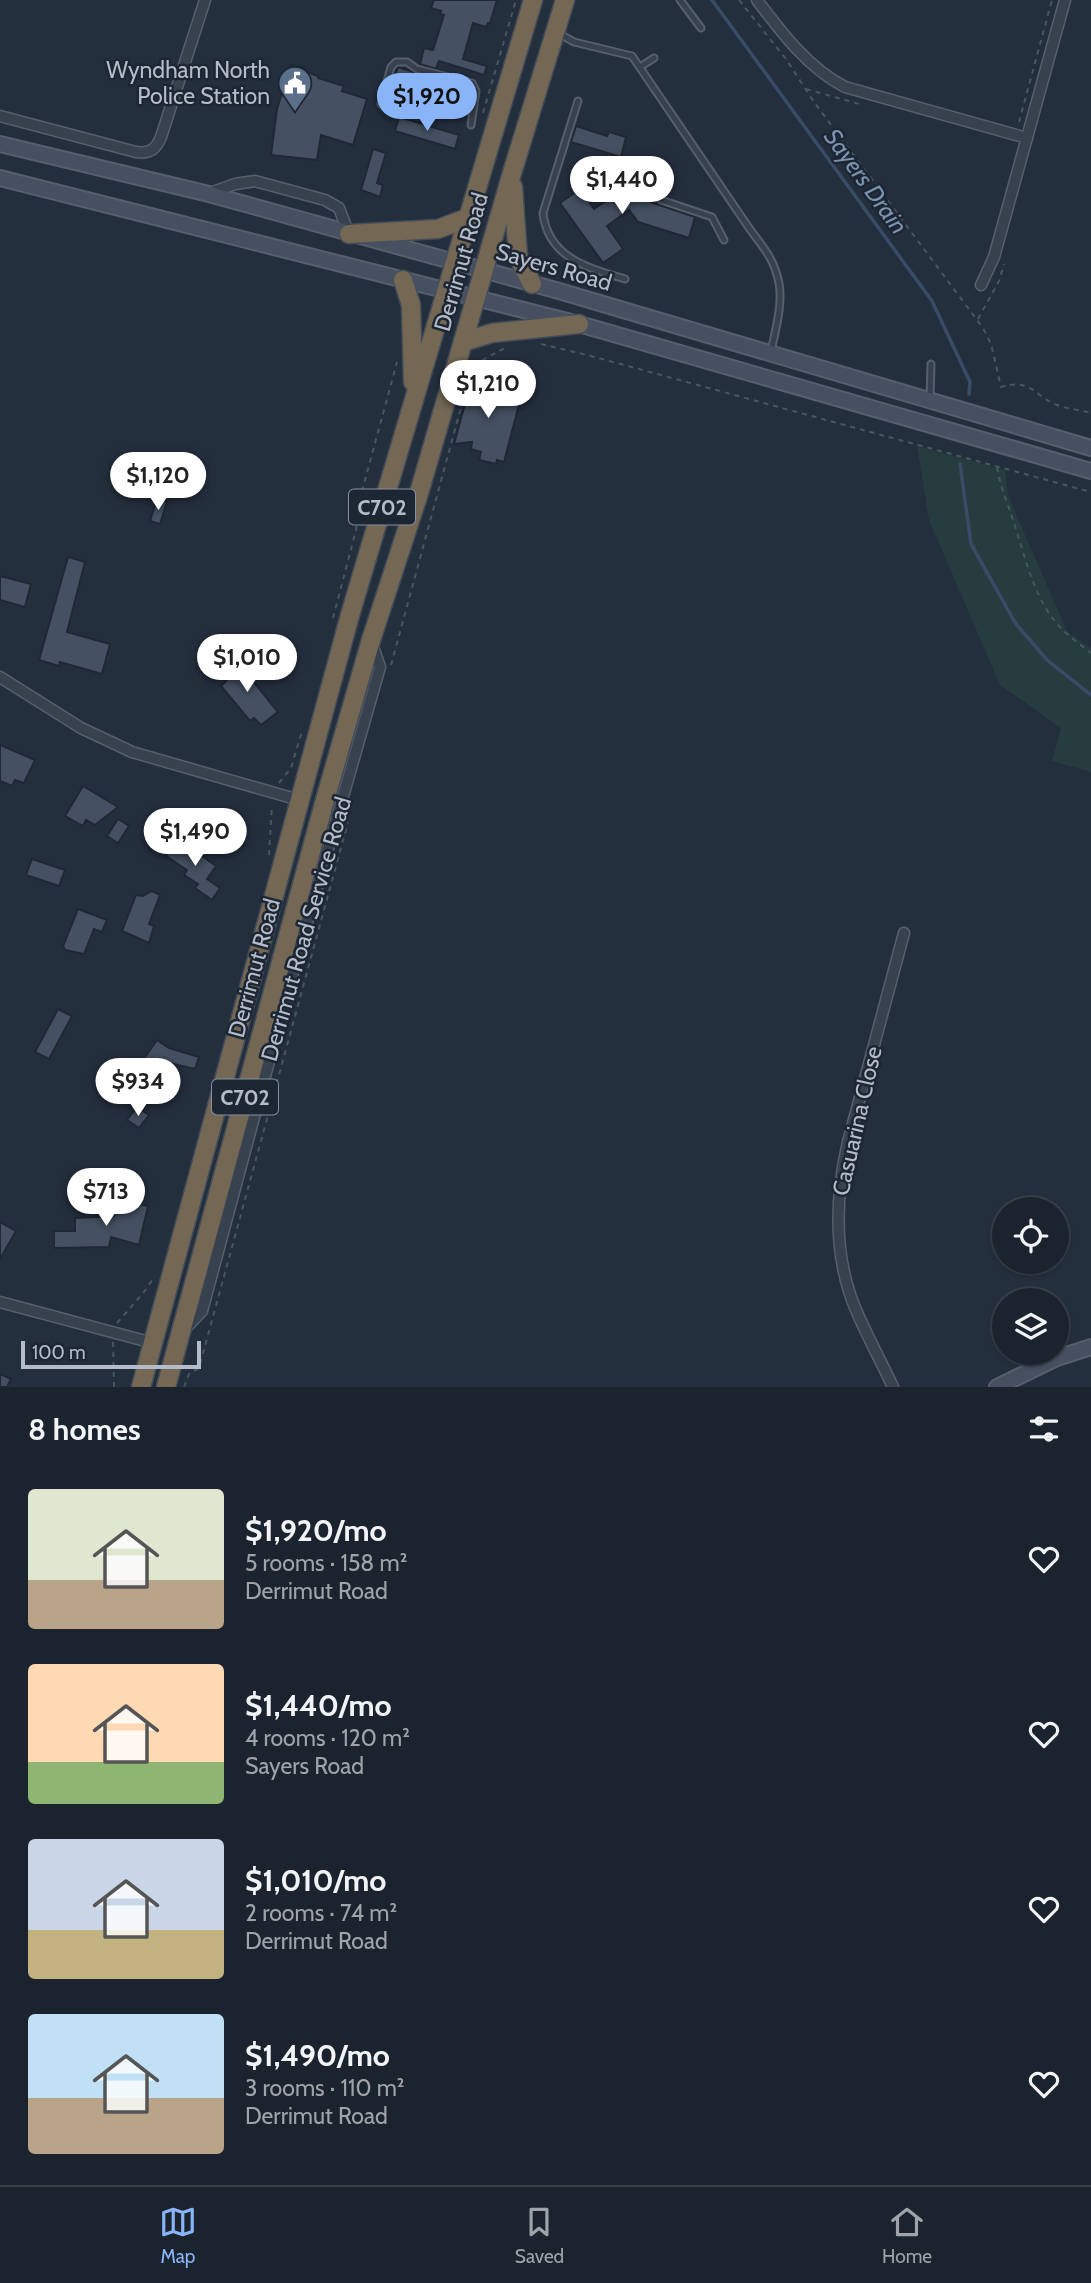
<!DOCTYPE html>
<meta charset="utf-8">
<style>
:root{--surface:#1b232e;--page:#282f3a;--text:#f1f3f6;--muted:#a0a4aa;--line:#39404a;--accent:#8ab4f8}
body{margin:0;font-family:Cabin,sans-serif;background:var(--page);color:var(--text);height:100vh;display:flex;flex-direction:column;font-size:26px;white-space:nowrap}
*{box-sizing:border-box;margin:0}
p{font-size:23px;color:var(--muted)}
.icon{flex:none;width:38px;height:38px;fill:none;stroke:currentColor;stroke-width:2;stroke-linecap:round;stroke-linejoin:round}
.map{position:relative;height:1387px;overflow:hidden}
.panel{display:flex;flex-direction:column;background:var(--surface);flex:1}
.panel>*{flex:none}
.controls{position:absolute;left:992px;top:1197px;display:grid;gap:14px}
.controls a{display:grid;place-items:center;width:77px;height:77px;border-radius:50%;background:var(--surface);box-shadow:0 2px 5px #0004,0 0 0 2px var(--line);font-size:35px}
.scale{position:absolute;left:21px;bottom:18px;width:180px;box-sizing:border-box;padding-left:7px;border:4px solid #b4bcc9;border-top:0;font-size:19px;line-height:24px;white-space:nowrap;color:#b4bcc9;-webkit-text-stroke:5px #1d2633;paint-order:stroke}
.price{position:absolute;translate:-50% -60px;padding:0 16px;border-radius:24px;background:#fff;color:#222;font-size:23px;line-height:46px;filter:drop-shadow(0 2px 4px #0008)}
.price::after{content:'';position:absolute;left:50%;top:42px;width:21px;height:16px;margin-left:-10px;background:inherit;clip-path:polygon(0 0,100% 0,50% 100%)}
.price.active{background:var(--accent);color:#111}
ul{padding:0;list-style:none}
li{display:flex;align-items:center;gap:21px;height:175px;padding:0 28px}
li span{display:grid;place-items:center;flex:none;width:196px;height:140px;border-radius:7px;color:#555}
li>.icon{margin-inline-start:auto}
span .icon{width:84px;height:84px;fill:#fffc;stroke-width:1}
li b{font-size:30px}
h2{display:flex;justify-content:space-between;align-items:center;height:84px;padding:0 28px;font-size:30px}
.dock{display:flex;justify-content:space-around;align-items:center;height:98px;border-top:2px solid var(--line);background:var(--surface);font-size:19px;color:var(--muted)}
.dock a{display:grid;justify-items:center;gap:4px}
.dock .active{color:var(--accent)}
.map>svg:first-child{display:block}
.green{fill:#263c3f}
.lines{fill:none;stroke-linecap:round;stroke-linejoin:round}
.stream{stroke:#394c67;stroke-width:3.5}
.building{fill:#455162;stroke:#1f2835;stroke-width:2}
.lane-casing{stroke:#565f6c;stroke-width:9}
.street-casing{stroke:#565f6c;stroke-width:13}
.secondary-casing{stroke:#565f6c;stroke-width:18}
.highway-casing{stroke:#434c59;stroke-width:21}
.path{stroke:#44595c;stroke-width:2;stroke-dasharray:5 5;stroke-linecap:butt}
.lane{stroke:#38414e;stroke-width:5}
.street{stroke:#38414e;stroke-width:10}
.secondary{stroke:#465061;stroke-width:14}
.highway{stroke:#746855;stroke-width:18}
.labels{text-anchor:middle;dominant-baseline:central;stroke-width:5;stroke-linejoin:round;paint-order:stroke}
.shield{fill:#1d2633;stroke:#878f9c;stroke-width:2}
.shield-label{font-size:21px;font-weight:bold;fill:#b4bcc9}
.poi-label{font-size:23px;fill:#b4bcc9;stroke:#1d2633;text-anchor:end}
.street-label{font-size:23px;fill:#b4bcc9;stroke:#1d2633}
.water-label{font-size:24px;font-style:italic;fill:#7c92b1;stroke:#1d2633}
</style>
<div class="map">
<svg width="1091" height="1387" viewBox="0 0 1091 1387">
<rect width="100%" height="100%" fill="#242f3e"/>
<polygon class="green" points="917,446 1005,470 1008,496 1067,631 1091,648 1091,772 1052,761 1061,728 1000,685 929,520"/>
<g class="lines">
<g class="stream">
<polyline points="712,0 932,301 970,382 969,394"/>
<polyline points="960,464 971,544 1016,624 1047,660 1091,695"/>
</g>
</g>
<g class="building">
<polygon points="434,0 497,0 490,23 488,23 486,27 473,23 463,59 487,66 484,75 439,61 436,69 420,64 424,48 433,50 444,15 440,14 441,11 431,8"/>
<polygon points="291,65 304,68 304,71 318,76 318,78 344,86 342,91 367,99 353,145 321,135 317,160 271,155 277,109"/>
<polygon points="398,67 470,90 466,112 390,90"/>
<polygon points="399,117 459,135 455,149 395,131"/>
<polygon points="576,126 607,136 609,132 626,137 621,157 571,142"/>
<polygon points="373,149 386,153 377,183 383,185 380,197 361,190"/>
<polygon points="629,171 650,202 695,217 689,238 638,222 629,210 607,226 623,249 603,263 560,203 580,189 594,209 618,193 611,183"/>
<polygon points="474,371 495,389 521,397 504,462 497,460 496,464 479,460 481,452 471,449 472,442 454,444"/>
<polygon points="157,499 167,502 160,524 150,521"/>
<polygon points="68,557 85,562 67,632 110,644 102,674 60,662 59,666 39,660"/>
<polygon points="0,576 31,584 25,607 0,600"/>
<polygon points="247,645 253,653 239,663 233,655"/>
<polygon points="235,659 278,712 261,725 254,718 250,721 221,686 227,680 224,676 228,672 225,668"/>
<polygon points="0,745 35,760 24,783 15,780 12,786 0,781"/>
<polygon points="83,786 118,807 95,825 86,820 83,826 65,816"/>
<polygon points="118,819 129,826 118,843 107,836"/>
<polygon points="178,839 216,866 207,879 220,888 212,900 195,888 198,884 184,875 187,870 166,856"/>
<polygon points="32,859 65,870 59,886 26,875"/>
<polygon points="152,891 160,895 149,924 154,926 149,943 122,931 136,895 143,896"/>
<polygon points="78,909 107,920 102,932 94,929 84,954 65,950 63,946"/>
<polygon points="58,1009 72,1016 49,1059 35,1052"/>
<polygon points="157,1040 169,1048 199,1057 195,1069 162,1061 148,1079 136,1070"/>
<polygon points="137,1107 149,1115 139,1128 127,1120"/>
<polygon points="119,1199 148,1206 139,1245 111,1237 109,1247 54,1248 54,1231 75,1231 75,1218 114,1216"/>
<polygon points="0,1222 16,1231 0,1259"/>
<polygon points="0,1374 11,1379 7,1387 0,1387"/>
</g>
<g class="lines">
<defs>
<g id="lane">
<polyline points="680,0 701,28"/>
<path d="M558,33L574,42L632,56C670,112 708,167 745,222C760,245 773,254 779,283C783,305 775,331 771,352"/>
<polyline points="640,67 654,58"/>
<path d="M578,101L543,213C548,258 588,268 625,279"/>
<polyline points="381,104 391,67 396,62 407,62 417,69 472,83 476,91 471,125"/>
<path d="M587,192C600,182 615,164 632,166L661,200L712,217L724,240"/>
<polyline points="930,399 931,364"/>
</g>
<g id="street">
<path d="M757,0C781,32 808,68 845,87L1027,138"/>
<path d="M0,116L136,152C150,154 156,149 161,137L205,0"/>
<polyline points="210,193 235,184 255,181 325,200 339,208 349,234"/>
<polyline points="981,285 994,257 1065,0"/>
<polyline points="0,677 81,728 132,752 299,800"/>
<polyline points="0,1302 153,1343"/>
<polyline points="185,1329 202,1311 296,961 380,667 372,644"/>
<path d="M893,1387C881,1361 867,1336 856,1310C833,1256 835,1198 848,1142L904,933"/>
</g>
<g id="secondary">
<polyline points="0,144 209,194 559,291 1091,448"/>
<polyline points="0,178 579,324 1091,471"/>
<polyline points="997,1387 1057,1358 1091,1347"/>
</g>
<g id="highway">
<polyline points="513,187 518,256 532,284"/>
<polyline points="349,234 438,229 467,218"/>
<polyline points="403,280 411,305 413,382"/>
<polyline points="463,342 492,333 579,324"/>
<polyline points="141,1387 350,615 533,0"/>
<polyline points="166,1387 323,807 371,640 419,493 512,173 565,0"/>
</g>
</defs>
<use href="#lane" class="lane-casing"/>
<use href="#street" class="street-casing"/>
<use href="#secondary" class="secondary-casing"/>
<use href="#highway" class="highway-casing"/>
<g class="path">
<path d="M739,0L786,59L814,102L983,328L991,344L1001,387C1031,378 1033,395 1057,405C1068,409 1080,410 1091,413"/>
<polyline points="806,89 863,105"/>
<polyline points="483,113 516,0"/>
<polyline points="1019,122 1052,0"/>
<polyline points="978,319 999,281 1004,264"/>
<polyline points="541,344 591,356 1091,492"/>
<polyline points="473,365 505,348"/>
<path d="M997,467C1000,486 1007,502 1013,520C1024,552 1031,588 1051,616C1061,631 1077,642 1091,653"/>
<polyline points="333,618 356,530 362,491 397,362"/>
<polyline points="391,665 463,400"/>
<polyline points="279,783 291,768 302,731"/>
<polyline points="269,855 272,805"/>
<polyline points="117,1323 144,1292 155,1276"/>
<polyline points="113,1342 114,1387"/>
<polyline points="184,1387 189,1374 199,1368 348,822"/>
</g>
<use href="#lane" class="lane"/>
<use href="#street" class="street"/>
<use href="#secondary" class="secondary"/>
<use href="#highway" class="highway"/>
</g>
<defs>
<symbol id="civic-pin" viewBox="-11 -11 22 30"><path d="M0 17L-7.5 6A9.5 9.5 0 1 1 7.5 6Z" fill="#5c6f8a" stroke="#1d2633"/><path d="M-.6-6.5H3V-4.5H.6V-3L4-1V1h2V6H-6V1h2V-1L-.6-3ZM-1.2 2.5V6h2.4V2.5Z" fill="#fff"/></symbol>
</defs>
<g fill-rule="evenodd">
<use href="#civic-pin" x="276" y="64" width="38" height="52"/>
</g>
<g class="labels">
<g class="shield">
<rect x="349" y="489.5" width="66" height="35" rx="5"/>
<rect x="212" y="1079.5" width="66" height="35" rx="5"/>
</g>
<g class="shield-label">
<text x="382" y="507">C702</text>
<text x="245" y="1097">C702</text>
</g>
<g class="poi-label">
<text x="270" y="70">Wyndham North<tspan x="270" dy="26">Police Station</tspan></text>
</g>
<g class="street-label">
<text transform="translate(461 262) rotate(-74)">Derrimut Road</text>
<text transform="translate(554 267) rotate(16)">Sayers Road</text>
<text transform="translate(306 929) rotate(-74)">Derrimut Road Service Road</text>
<text transform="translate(254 968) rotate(-75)">Derrimut Road</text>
<text transform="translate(857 1121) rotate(-77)">Casuarina Close</text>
</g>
<g class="water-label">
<text transform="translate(866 181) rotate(54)">Sayers Drain</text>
</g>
</g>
</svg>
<div class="controls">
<a><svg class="icon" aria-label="locate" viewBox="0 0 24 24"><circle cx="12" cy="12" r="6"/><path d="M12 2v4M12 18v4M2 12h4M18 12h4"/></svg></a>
<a><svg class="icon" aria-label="layers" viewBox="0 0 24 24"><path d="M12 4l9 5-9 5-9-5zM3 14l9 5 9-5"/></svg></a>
</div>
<div class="scale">100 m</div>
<b class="price active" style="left:427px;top:133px">$1,920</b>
<b class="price" style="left:622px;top:216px">$1,440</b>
<b class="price" style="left:488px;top:420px">$1,210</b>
<b class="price" style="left:158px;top:512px">$1,120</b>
<b class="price" style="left:247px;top:694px">$1,010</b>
<b class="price" style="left:195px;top:868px">$1,490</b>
<b class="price" style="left:138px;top:1118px">$934</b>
<b class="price" style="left:106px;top:1228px">$713</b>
</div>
<section class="panel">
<h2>8 homes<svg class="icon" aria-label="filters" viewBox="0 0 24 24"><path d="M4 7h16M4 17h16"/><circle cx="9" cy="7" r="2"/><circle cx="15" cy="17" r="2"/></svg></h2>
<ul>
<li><span style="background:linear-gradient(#dfe7d0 65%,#b9a48a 0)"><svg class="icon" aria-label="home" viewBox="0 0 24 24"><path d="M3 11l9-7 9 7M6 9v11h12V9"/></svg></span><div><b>$1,920/mo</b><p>5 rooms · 158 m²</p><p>Derrimut Road</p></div><svg class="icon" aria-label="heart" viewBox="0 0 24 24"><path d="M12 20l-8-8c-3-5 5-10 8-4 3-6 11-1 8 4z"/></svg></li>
<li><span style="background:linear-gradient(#ffd9b3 70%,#8fb573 0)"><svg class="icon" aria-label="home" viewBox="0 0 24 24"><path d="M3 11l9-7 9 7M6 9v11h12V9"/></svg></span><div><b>$1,440/mo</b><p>4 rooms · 120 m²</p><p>Sayers Road</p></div><svg class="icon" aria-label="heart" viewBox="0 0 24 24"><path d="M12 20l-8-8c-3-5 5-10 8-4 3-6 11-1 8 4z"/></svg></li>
<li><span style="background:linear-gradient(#c9d6e8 65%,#c2b280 0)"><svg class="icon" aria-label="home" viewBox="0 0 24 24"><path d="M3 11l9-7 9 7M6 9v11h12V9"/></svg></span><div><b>$1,010/mo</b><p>2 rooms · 74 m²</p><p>Derrimut Road</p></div><svg class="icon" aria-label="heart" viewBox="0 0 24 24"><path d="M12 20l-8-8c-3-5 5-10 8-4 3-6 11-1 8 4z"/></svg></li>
<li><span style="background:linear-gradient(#bfe0f5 60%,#b9a48a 0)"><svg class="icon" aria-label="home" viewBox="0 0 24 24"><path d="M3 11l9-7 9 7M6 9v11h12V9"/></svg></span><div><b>$1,490/mo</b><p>3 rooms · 110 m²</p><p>Derrimut Road</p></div><svg class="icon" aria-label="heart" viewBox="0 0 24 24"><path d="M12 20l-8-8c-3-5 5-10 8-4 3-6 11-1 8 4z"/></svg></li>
</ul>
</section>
<nav class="dock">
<a class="active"><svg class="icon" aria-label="map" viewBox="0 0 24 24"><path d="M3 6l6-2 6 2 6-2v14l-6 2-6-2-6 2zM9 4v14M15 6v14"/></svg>Map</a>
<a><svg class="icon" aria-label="saved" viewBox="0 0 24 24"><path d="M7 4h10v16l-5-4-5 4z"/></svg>Saved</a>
<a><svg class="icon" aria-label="home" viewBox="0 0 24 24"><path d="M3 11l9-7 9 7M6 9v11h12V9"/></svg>Home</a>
</nav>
